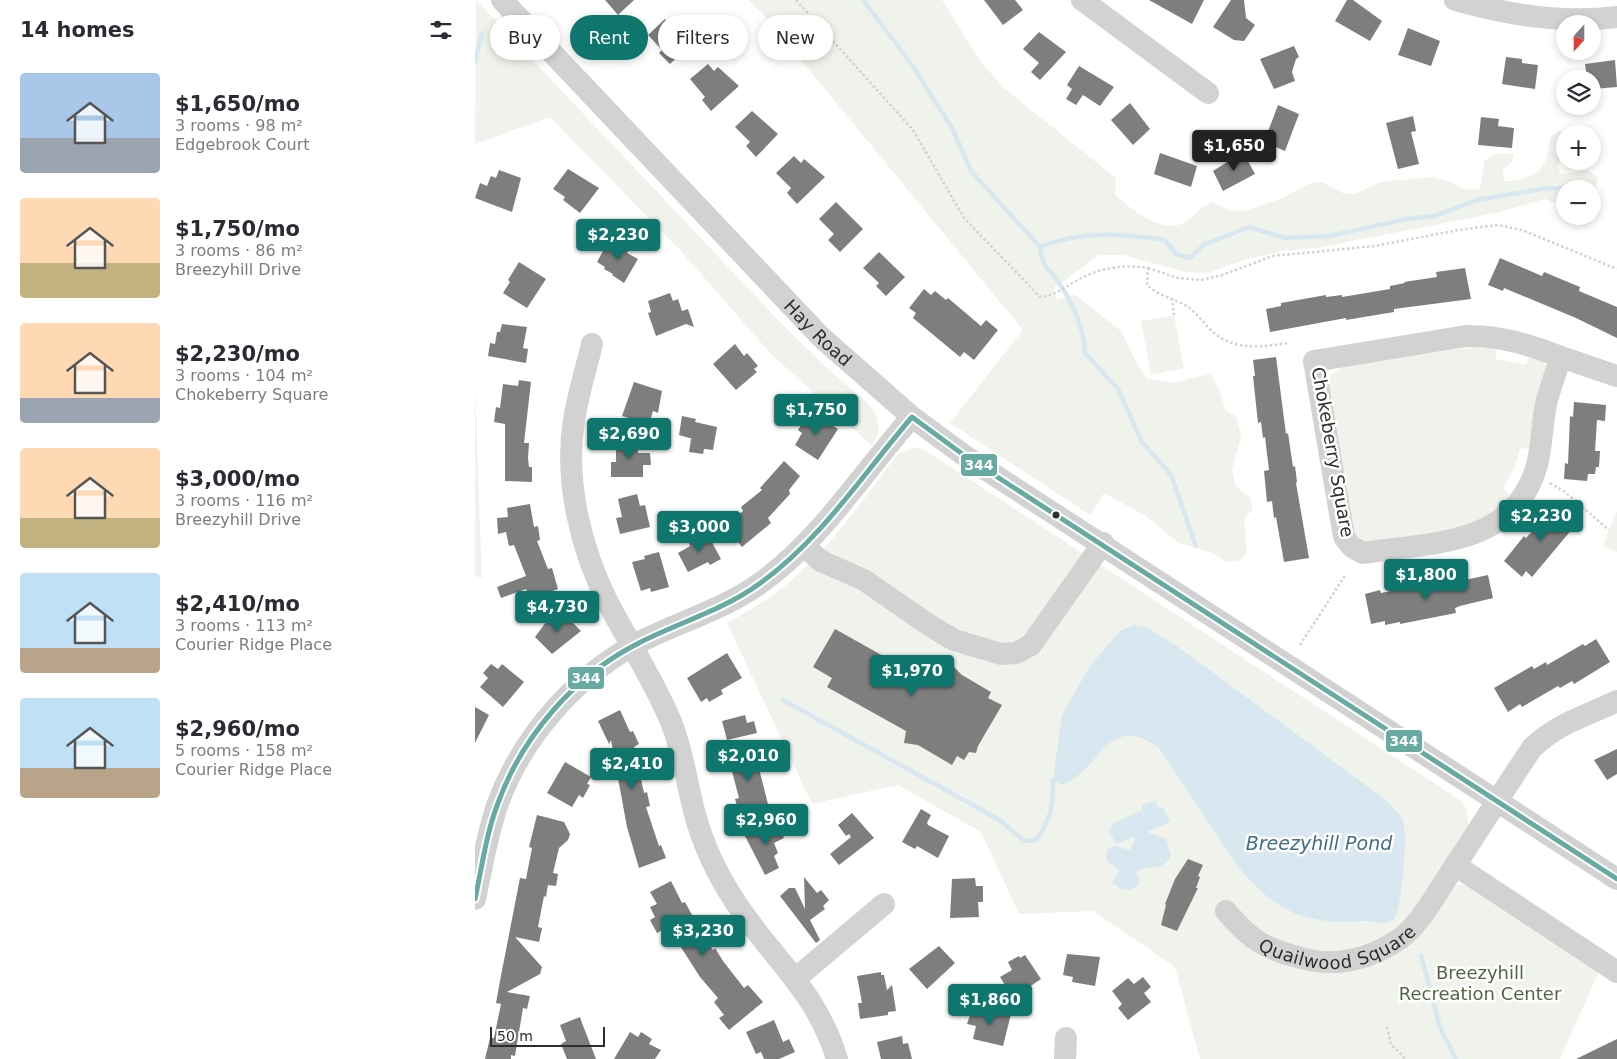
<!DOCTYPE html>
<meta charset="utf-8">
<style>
:root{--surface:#fff;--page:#f7f7f7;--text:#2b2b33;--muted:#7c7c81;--accent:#0f766e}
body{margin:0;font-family:"DejaVu Sans",sans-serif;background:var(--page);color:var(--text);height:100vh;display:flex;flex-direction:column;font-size:19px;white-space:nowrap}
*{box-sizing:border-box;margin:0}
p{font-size:16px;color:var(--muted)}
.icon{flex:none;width:28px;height:28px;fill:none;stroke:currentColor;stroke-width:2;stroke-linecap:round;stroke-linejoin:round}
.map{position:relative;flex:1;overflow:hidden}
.details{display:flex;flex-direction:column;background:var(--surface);width:475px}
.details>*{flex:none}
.guide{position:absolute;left:15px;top:15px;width:475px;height:45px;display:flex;gap:10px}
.needle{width:32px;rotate:201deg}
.fabs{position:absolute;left:1081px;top:15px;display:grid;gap:10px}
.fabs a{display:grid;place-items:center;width:45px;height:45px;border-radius:50%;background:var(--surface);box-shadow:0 2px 8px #0003;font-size:25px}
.scale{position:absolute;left:15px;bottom:12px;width:115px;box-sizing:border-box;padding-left:5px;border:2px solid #2d2d2d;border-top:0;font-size:14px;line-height:18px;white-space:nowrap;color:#2d2d2d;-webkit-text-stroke:4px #fff;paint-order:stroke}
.price{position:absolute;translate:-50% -42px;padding:0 11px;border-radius:5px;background:var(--accent);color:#fff;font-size:16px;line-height:32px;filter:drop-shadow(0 1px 2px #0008)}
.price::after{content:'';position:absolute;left:50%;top:30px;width:15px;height:11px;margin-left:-8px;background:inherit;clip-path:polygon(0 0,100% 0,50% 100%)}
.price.current{background:#222;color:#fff}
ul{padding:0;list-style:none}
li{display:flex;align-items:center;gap:15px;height:125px;padding:0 20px}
li span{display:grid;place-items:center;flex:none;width:140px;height:100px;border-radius:5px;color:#555}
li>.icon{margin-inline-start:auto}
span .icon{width:60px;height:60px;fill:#fffc;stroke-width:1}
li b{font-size:21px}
h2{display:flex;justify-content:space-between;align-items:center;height:60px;padding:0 20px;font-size:21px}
.tag{padding:0 18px;border-radius:22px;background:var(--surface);box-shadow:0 2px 8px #0003;font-size:18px;line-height:45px}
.tag.current{background:var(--accent);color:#fff}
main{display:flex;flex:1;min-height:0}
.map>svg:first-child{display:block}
.green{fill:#f0f3eb}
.water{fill:#d8e7f0}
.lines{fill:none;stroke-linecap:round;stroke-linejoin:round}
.stream{stroke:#d8e7f0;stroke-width:4.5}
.building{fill:#7e7e7e}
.path{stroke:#d2d2d2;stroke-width:2.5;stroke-dasharray:2.5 2.5;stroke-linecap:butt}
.minor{stroke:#d2d2d2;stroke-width:22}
.bus-1-casing{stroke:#fff;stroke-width:9}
.bus-1{stroke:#67aaa1;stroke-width:5}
.bus-dot{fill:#2d2d2d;stroke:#fff;stroke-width:2}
.labels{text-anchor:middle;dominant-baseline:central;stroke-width:5;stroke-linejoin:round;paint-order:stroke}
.street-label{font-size:18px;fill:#2d2d2d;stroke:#fff}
.park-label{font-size:18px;fill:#51663e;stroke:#fff}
.water-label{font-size:19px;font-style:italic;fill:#416f8a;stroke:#fff}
.line-badge{stroke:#fff;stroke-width:2}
.badge-label{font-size:14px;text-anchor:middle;font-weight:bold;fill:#fff}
</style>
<main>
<section class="details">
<h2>14 homes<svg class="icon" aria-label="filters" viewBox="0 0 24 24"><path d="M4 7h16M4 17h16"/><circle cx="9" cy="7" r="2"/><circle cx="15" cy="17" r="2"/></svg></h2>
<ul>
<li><span style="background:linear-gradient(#a9c7e8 65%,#9aa5b1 0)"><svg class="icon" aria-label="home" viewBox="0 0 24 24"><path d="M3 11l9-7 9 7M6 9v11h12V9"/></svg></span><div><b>$1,650/mo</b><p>3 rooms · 98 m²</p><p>Edgebrook Court</p></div></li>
<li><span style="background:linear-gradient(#ffd9b3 65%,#c2b280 0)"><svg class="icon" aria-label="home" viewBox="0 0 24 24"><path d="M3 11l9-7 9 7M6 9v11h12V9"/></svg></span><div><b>$1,750/mo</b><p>3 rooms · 86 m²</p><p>Breezyhill Drive</p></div></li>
<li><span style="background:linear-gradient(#ffd9b3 75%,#9aa5b1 0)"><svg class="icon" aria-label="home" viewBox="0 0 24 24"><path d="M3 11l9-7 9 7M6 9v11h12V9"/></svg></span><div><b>$2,230/mo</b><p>3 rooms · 104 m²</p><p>Chokeberry Square</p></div></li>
<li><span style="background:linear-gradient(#ffd9b3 70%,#c2b280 0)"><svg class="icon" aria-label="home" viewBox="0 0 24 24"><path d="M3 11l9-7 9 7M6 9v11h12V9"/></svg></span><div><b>$3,000/mo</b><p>3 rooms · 116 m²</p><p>Breezyhill Drive</p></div></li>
<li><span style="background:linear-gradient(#bfe0f5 75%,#b9a48a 0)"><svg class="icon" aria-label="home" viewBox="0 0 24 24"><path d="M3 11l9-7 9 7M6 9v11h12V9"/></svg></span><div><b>$2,410/mo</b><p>3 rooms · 113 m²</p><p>Courier Ridge Place</p></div></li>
<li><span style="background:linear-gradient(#bfe0f5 70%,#b9a48a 0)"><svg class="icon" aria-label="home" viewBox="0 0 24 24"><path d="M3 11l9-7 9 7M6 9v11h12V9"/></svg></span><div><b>$2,960/mo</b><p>5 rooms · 158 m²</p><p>Courier Ridge Place</p></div></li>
</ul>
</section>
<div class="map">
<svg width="1142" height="1059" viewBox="0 0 1142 1059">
<rect width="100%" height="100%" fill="#fff"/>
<g class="green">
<polygon points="1,0 304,321 353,369 389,400 401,414 404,431 397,446 296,354 204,249 75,117 0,144"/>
<path d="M274,0H467L506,62L529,88L641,178L640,195C657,209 682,232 706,224C719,219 723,208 736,202L756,211L773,210L805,199L836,183L848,182L867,193L880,194L905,182L957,177L976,182L990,190L1005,189L1010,160L1022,154H1039L1037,162L1028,169L1029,181C1042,182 1063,176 1069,164C1073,157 1074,145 1076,136L1086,130L1089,146L1083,167L1085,174L1112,170L1123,177L1118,200V189H1090V207L1070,199L1020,213L842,248L807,251L769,260L733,273L711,272L648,255H624L579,288L582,300L593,295H600L646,331L659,358L672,379L697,383L735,374L744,389L751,411L761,416L766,436L757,470L761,487L775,497L778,509L769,519L772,552L766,560L750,562L738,553L704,543L669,515L629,493L615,515L475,423L548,330L294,21Z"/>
<polygon points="699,315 709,368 676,375 666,321"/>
<polygon points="996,347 1020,348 1021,359 1051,365 1054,357 1061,357 1069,363 1071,369 1054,449 1045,448 1040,467 1028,488 1037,498 1005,524 897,545 879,535 854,384 855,376 866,367"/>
<polygon points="0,386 7,578 0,576"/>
<path d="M438,448L448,449L462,458L988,802L992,811L993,824L973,890L981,885H998L1124,971L1085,1059H725L700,967L618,911L544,914L506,832L423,785L337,804L252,623C268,614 284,605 298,595C349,558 385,503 423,454Z"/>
<polygon points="1141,512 1142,512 1142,552 1128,546"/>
</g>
<g class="water">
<path d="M658,625L673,628L706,649L911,800C916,806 925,813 928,820C933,831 927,913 918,920C910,926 898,921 889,921C828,925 799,911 761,864L684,748C633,710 625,771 587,785L578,780L587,715L615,666L645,631Z"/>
<path d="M680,801L683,808L688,807L695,822L672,832L691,839L696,856C685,874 675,862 661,872L665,883C656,892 646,892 637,882L644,872L641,867L632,861L631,854L633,848L639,846L655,850L660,840L659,837L641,844L634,830L638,827L636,824L668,810L666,805Z"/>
</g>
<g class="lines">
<g class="stream">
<path d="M388,0L437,65L478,130L496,171L565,247C568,270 574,267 585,284C599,306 608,326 610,353L643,389L667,442L696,475L721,546"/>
<polyline points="0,62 7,33"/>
<path d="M565,247C607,230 647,234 690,240L701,254L715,258L730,244L774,227L810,238L855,236L931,219L959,216L1002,200L1072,188L1090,189"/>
<path d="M308,700L507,810L527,822L549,841L561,840C577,817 578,807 578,780"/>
<polyline points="946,955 965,1028 981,1059"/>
</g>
</g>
<g class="building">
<polygon points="130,0 159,0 143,15"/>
<polygon points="509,0 540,0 548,10 528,25"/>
<polygon points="674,0 729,0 717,24"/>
<polygon points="756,0 769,0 771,18 780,25 769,41 759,40 738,27"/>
<polygon points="872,0 878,0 907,21 895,41 860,21"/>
<polygon points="190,19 195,25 201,20 210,29 207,33 217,43 195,64 184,53 187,50 173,35"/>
<polygon points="933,28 965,41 956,66 923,55"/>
<polygon points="564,32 591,52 565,80 556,72 564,63 548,49"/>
<polygon points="819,46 824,57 821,59 817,72 820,81 799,89 785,59"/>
<polygon points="1031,57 1047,59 1047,63 1063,65 1060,89 1027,84"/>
<polygon points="1140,60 1142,87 1118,89 1118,79 1112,79 1110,64"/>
<polygon points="233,64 239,71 243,67 264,86 236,111 227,100 230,97 215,79"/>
<polygon points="604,66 639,87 625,106 608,95 601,105 591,99 597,89 592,85"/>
<polygon points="655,103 675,129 658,145 636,120"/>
<polygon points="803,105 824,114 810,151 789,142"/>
<polygon points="277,111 303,134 281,157 271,146 275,142 260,127"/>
<polygon points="938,116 941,131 936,132 944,164 923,169 911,123"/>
<polygon points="1006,117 1024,119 1023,126 1039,128 1037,148 1003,145"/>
<polygon points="768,152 780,174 748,191 738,171"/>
<polygon points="685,153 722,166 716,187 679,174"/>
<polygon points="319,156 326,163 329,159 350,177 322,204 312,193 316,188 301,173"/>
<polygon points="93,169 124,188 105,213 88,200 90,197 78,189"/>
<polygon points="24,170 46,178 37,212 0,198 5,183 12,186 16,176 21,178"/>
<polygon points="361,202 388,229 365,252 353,240 359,234 344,219"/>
<polygon points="143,241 155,248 152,253 163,259 149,283 137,275 138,274 129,269 130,267 122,262 133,242 140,246"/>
<polygon points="404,252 430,277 411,296 401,286 404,283 388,268"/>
<polygon points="1025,258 1067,276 1069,272 1105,287 1104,291 1142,307 1142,338 1101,318 1029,288 1028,291 1013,285"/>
<polygon points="44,262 71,279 52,308 28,293 35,282 33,280"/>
<polygon points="990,268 996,299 919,309 919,312 871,320 871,318 795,332 791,309 806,306 806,303 851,295 851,297 867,295 867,297 915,289 915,286 930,283 929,282 962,277 961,272"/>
<polygon points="449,289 456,295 460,291 471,300 473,298 506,326 511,320 523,330 499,360 489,352 485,357 438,318 441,313 434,308"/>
<polygon points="195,293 198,301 203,299 207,311 213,309 219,327 211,324 181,336 173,313 176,312 173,301"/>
<polygon points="27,324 52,327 48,348 53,349 51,363 13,356 15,343 20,344 22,332 25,332"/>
<polygon points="260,344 269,356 272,353 283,366 279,369 282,372 261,390 238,364"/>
<polygon points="801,357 811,434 813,433 818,467 820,466 822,482 821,483 834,558 809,562 801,517 799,518 797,501 792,502 789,471 794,470 790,437 788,438 786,422 783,423 778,376 780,376 778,360"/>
<polygon points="44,380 56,382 49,443 54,443 53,458 54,467 57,467 57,482 30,481 30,424 19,422 21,407 25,408 28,384 43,386"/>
<polygon points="159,382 187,391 183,413 178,411 174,424 147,416"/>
<polygon points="1099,402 1131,405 1130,421 1122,420 1120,451 1125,451 1124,467 1121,467 1120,474 1113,474 1112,481 1089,479 1090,463 1093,464 1095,416 1098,417"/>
<polygon points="339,414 363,429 343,460 320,445 327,433 323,430 330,419 334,422"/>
<polygon points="207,416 221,419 220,422 242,427 238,450 229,449 228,454 214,452 216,439 218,439 204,435"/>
<polygon points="141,439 163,439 163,453 175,453 176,465 168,465 168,477 136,477 136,462 141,462"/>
<polygon points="309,461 325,476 314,490 315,494 293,518 296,523 267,547 250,526 268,511 266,507 287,490 285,488"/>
<polygon points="162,494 165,506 170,505 175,527 145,534 141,518 147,517 143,499"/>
<polygon points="1080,502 1103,522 1057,577 1051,571 1047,577 1029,561 1049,536 1051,538 1072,515 1069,513"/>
<polygon points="55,504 59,527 63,526 65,540 62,541 73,569 77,568 83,589 55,599 51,589 26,598 22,587 51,576 39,545 34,546 31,532 23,534 22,518 33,517 32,508"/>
<polygon points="232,533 246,559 235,565 233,562 213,572 203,553 215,546 214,543"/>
<polygon points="184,552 194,587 176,592 175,588 166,591 157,562 170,559 169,556"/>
<polygon points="1013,575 1018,598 985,606 980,608 981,613 925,624 925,622 910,625 910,621 896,624 890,594 905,590 906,593 951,584 951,587 967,583 967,585"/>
<polygon points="86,611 106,631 77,654 60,637 74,618 76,621"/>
<polygon points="360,629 428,667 429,665 459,675 473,661 487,675 516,692 513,698 527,705 503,746 501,753 494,752 489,760 482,756 477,765 443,745 429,743 431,731 352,687 357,678 338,667"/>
<polygon points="1121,639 1135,662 1099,684 1097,681 1085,688 1083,686 1047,707 1045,704 1033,712 1019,688 1057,666 1059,669 1071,662 1072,665 1108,644 1110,646"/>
<polygon points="252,653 267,678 246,690 248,694 234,702 232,698 226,702 212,678"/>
<polygon points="16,664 23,669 27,664 49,682 28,707 5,687 13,678 8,673"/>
<polygon points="0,707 14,715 0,743"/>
<polygon points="145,710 155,732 158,731 164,744 159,747 169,793 172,792 175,806 171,807 184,846 186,845 191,858 164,868 152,827 136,740 134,744 123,721"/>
<polygon points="270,715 272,723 279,721 282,733 252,740 247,721"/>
<polygon points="251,748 280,753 294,808 265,816 260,799 264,798"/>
<polygon points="1142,749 1142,774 1132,780 1119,760"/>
<polygon points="90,762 116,777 112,784 115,785 108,798 104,795 97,807 72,793"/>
<polygon points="446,809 456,815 452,823 453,825 474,836 463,858 442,846 440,849 427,842"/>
<polygon points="377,813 399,838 364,865 355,854 376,837 374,834 371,836 363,825"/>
<polygon points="62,815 89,822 95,834 93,840 84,848 78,873 83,874 81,886 73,885 71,897 69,896 63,927 67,928 64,942 40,937 67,967 65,974 32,992 55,996 52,1009 48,1008 40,1056 36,1055 36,1059 10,1059 15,1038 19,1038 26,1004 21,1003 25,981 45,878 51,879 57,848 54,847"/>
<polygon points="301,821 309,838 299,843 303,853 299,856 304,868 290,875 270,836"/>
<polygon points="713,859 728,865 723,876 725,877 721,888 723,888 702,931 686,925 691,905 690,904 700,879"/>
<polygon points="329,877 342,893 346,890 354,900 348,906 350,909 335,920 345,940 341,943 305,896 314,888 320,888 330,909"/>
<polygon points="500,878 501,886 508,886 508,902 503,902 504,917 475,918 477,879"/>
<polygon points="196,881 207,903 210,902 217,915 214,916 238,950 240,948 248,961 269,988 273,985 288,1002 254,1030 244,1018 249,1015 239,1002 243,998 225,977 193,927 182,933 175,920 180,917 175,907 182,904 175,892"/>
<polygon points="464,946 480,963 452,989 434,969"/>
<polygon points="592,954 625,957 620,986 597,982 598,977 588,975"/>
<polygon points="550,955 566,979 538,998 525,977 537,970 533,962 544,956 545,958"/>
<polygon points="406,972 406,975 409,975 412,990 417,985 421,1011 413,1012 413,1015 385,1019 383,1003 387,1003 382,976"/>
<polygon points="668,977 676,987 669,993 676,1002 653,1020 643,1008 647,1004 637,991 653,978 659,984"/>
<polygon points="510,1008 536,1014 528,1046 498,1039 501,1026 492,1024 496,1012 508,1016"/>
<polygon points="105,1017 107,1023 121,1059 92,1059 86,1044 91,1041 85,1025"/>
<polygon points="299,1020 308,1042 314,1039 320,1052 304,1059 289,1059 286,1052 281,1054 271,1032"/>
<polygon points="155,1032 163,1037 166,1032 177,1039 174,1044 186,1050 180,1059 139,1059"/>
<polygon points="427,1036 428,1044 433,1043 437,1059 406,1059 402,1042"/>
<polygon points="1142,1039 1142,1059 1101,1059"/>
</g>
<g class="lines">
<g class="path">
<path d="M321,0L438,130L489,218L565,297C579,296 589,288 601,281C624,268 646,264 673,268L672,285C682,295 700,299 713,307C723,314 729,324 738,332C759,351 787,347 813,343"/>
<polyline points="673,268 703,278 726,280 747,275 798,256 900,246 983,230 1023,225 1047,230 1142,269"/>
<polyline points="697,298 699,315"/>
<polyline points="1075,483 1090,492 1134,530"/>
<polyline points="825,645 871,574"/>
<polyline points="912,1027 916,1044 930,1059"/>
</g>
<g class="minor">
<path id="s1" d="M27,0L346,337L437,417L490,456L1142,879"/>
<polyline points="607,0 733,93"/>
<path d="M980,0C1033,15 1087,24 1142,17"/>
<path d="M991,336C1024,335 1055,345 1086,357C1081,372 1075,388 1071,404C1067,424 1067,445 1062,465C1039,547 958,542 888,553L877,547L869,537L839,361Z"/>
<path d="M117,344C111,369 103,395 99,420C89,481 106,549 133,603C154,643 179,680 196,722C206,746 210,772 216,798C223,831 236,863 254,892C291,954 340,986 362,1059"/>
<polyline points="1086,357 1142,376"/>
<polyline points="329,546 346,561 389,580 454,625 479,640 526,654 541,653 556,645 628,543"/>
<polyline points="981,864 992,873 1142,972"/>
<path d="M0,899C7,867 12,834 23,803C47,738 98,679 159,645C200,623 246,611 284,584C346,540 387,473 437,417"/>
<path id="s2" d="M751,911C775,940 790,949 826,958C861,968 896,959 926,938C946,923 960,895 974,875C1002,832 1029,790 1057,748C1083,723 1111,716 1142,701"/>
<polyline points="320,979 409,904"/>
<polyline points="590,1059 591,1038"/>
</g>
<defs>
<path id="bus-1" d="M0,899C7,867 11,834 23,803C47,737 99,676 162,644C202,623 247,611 284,584C346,540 388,474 437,417L490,456L1142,879"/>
</defs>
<use href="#bus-1" class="bus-1-casing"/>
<use href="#bus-1" class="bus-1"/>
</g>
<circle class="bus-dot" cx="581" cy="515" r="4.5"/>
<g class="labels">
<g class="street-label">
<text stroke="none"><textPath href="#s1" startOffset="459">Hay Road</textPath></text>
<text transform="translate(858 452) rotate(80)">Chokeberry Square</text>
<text stroke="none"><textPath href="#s2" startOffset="129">Quailwood Square</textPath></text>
</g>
<g class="park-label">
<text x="1005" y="972">Breezyhill<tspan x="1005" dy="21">Recreation Center</tspan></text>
</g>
<g class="water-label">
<text x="844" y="843">Breezyhill Pond</text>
</g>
</g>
<g class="line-badge">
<rect x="485" y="453" width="38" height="24" rx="5" fill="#67aaa1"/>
<rect x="92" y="666" width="38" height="24" rx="5" fill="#67aaa1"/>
<rect x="910" y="729" width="38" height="24" rx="5" fill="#67aaa1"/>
</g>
<g class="badge-label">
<text x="504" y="470">344</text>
<text x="111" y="683">344</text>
<text x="929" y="746">344</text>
</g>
</svg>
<div class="fabs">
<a><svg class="needle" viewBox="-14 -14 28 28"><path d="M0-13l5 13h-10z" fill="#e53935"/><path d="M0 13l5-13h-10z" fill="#7c7c81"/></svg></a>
<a><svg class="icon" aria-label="layers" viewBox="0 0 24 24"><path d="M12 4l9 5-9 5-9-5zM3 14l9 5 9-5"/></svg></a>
<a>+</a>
<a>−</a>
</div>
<div class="scale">50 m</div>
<b class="price current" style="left:759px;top:172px">$1,650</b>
<b class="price" style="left:143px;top:261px">$2,230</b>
<b class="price" style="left:341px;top:436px">$1,750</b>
<b class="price" style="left:154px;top:460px">$2,690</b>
<b class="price" style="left:1066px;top:542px">$2,230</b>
<b class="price" style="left:224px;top:553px">$3,000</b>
<b class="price" style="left:951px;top:601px">$1,800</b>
<b class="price" style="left:82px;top:633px">$4,730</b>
<b class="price" style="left:437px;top:697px">$1,970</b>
<b class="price" style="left:273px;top:782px">$2,010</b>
<b class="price" style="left:157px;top:790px">$2,410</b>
<b class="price" style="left:291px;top:846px">$2,960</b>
<b class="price" style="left:228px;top:957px">$3,230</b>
<b class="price" style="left:515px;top:1026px">$1,860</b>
<div class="guide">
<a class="tag">Buy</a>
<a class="tag current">Rent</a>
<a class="tag">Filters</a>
<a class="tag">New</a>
</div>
</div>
</main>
